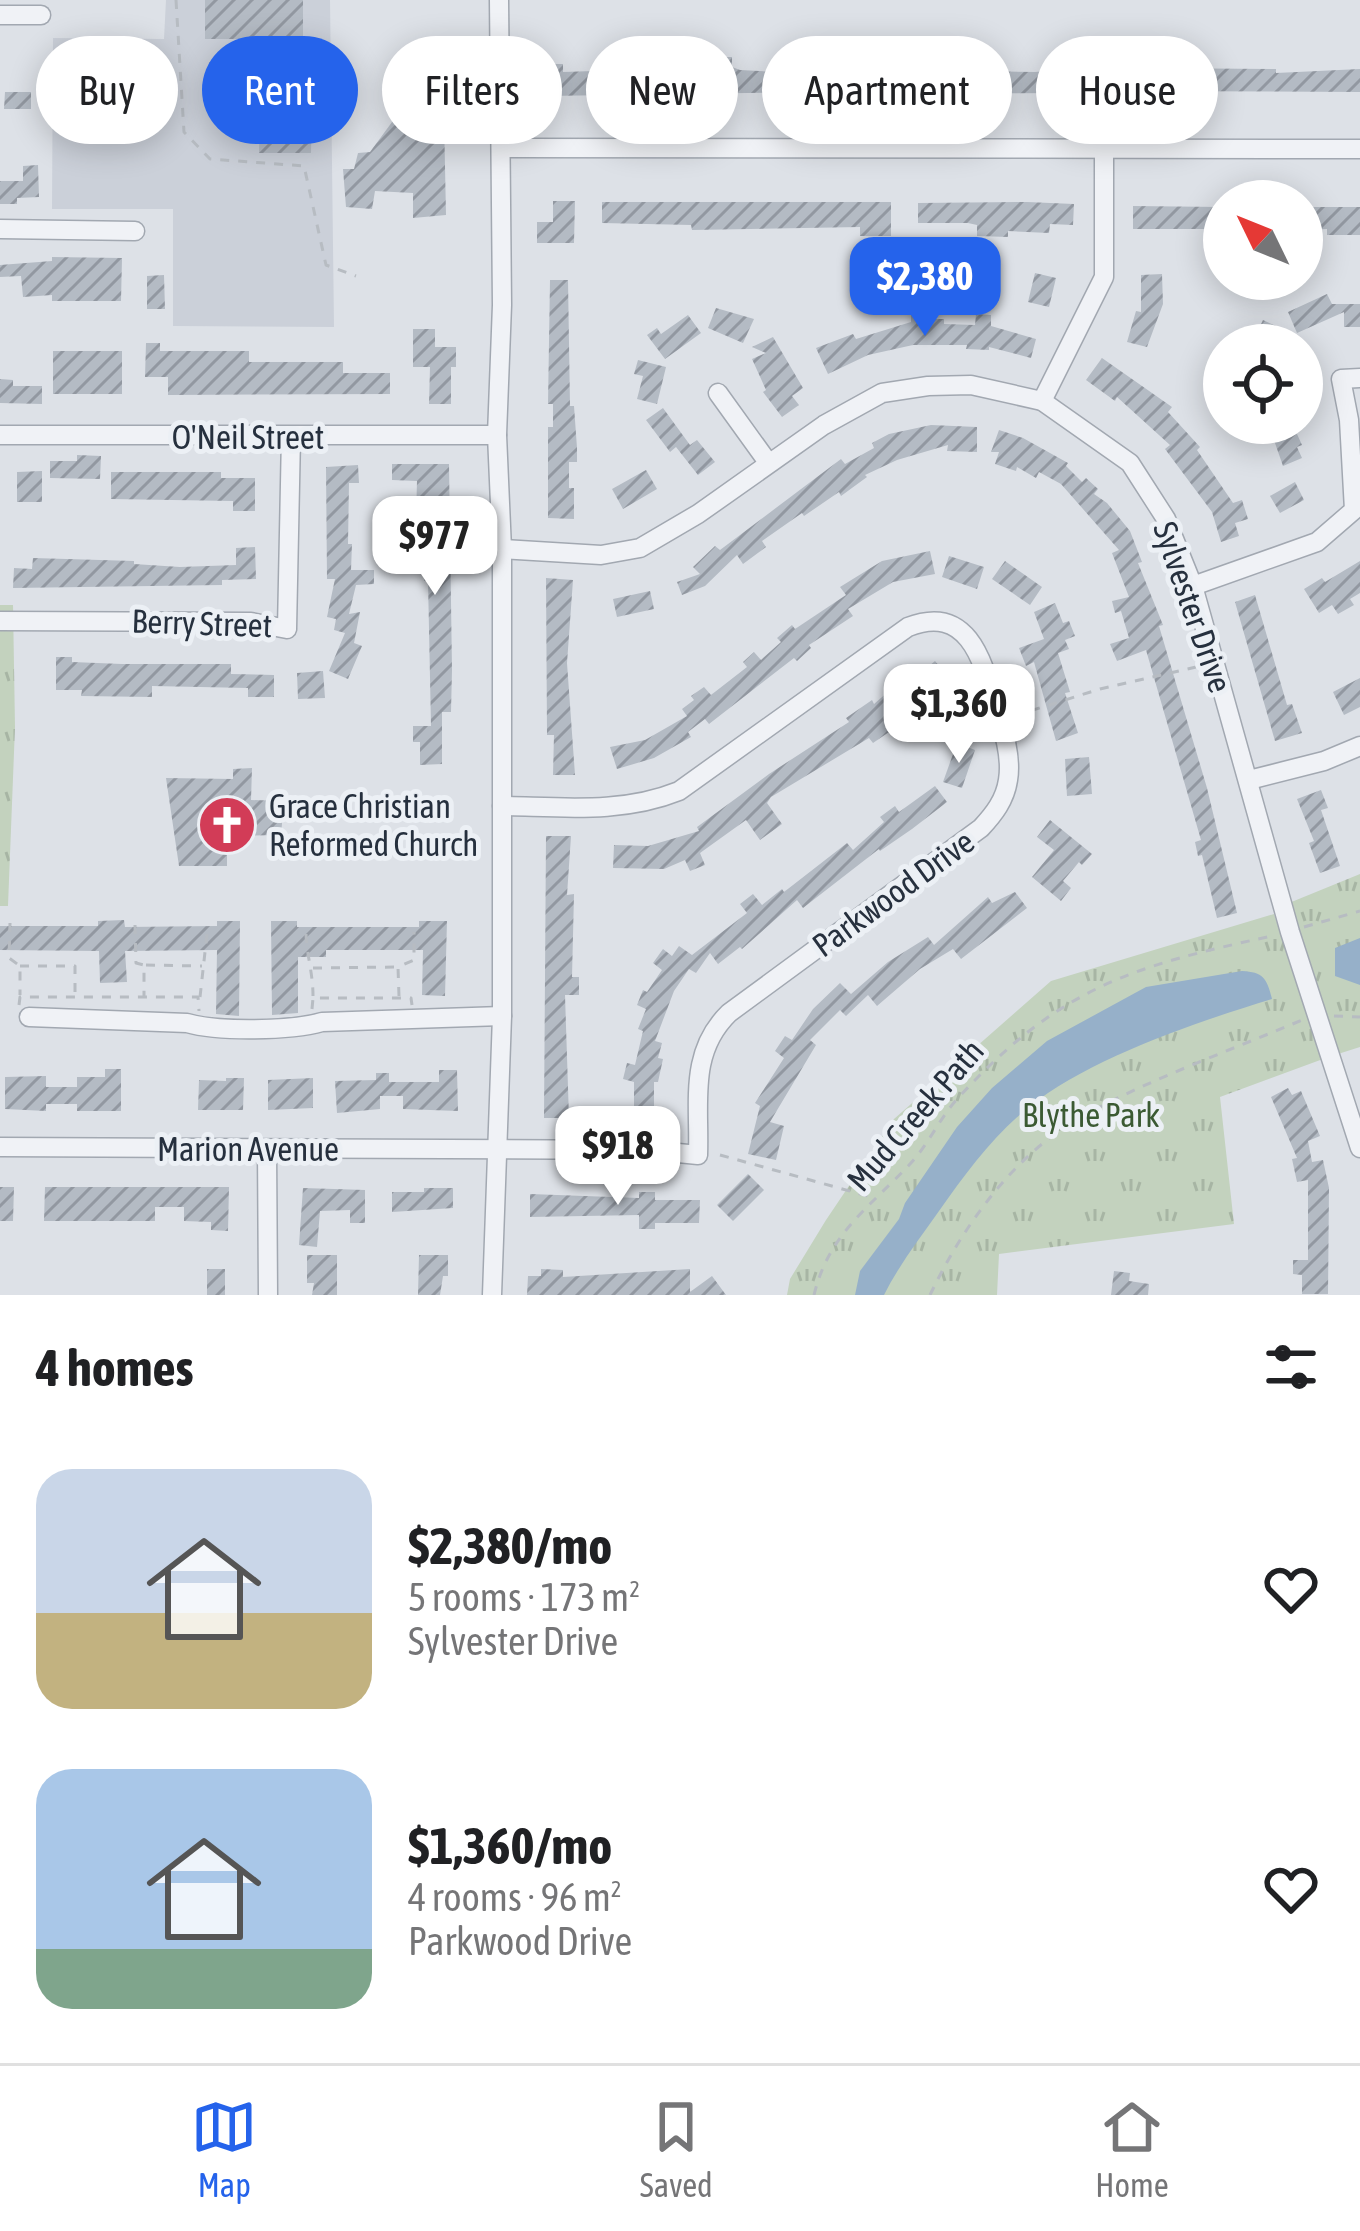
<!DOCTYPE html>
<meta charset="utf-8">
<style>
:root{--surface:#fff;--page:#f6f6f6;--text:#202124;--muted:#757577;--line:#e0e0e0;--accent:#2563eb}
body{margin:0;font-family:"Asap Condensed",sans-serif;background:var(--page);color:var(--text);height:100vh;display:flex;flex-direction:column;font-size:45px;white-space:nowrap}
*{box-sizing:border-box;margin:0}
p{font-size:39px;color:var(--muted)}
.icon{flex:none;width:66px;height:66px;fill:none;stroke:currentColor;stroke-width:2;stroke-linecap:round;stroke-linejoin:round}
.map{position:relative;height:1295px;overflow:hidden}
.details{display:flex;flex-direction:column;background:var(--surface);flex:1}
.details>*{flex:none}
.guide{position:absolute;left:36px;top:36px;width:1290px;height:108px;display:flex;gap:24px}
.needle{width:78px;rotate:313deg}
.tools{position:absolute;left:1203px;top:180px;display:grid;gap:24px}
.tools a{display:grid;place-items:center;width:120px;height:120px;border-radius:50%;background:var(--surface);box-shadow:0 6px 30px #0003;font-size:60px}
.price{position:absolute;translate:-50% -102px;padding:0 27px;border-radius:24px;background:#fff;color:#222;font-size:39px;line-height:78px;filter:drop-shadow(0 3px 6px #0008)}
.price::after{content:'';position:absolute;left:50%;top:72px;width:36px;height:27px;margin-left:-18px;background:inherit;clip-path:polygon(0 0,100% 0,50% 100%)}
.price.current{background:var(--accent);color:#fff}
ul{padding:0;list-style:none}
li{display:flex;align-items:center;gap:36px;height:300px;padding:0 36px}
li span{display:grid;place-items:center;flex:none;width:336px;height:240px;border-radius:36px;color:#555}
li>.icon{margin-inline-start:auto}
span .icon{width:144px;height:144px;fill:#fffc;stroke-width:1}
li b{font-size:51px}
h2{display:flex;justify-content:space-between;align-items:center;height:144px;padding:0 36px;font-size:51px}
.pill{padding:0 42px;border-radius:54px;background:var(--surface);box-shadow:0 6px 30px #0003;font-size:42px;line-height:108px}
.pill.current{background:var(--accent);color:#fff}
.dock{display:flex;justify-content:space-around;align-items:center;height:168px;border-top:3px solid var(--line);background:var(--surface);font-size:33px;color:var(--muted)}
.dock a{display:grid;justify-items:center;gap:6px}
.dock .current{color:var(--accent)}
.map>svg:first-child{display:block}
.built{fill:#cbd0d9}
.grass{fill:url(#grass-tufts)}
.water{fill:#96b0c9}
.building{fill:url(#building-hatch)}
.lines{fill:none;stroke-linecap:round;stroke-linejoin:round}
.minor-casing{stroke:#a2a8b1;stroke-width:21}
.path{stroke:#b7bcc2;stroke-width:3;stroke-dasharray:9 9;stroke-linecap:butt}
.minor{stroke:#f0f2f6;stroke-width:18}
.labels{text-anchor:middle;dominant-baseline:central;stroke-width:10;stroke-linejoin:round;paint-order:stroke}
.street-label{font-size:33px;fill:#26303e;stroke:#ecf0f5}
.poi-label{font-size:33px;fill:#26303e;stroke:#ecf0f5;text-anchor:start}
.park-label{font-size:33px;fill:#3b5a33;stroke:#ecf0f5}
</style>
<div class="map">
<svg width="1360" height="1295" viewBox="0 0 1360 1295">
<defs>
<pattern id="grass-tufts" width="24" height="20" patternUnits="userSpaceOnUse" patternTransform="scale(3)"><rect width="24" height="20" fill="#c3d2be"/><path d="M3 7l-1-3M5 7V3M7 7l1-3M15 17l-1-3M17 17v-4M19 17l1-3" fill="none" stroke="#a7b5a4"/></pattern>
<pattern id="building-hatch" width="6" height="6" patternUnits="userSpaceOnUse" patternTransform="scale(3)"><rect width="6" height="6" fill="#b4bbc4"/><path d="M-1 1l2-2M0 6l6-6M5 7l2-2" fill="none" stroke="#9298a1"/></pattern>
</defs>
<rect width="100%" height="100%" fill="#dde1e7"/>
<polygon class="built" points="166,0 330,0 334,327 173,326 173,209 52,209 53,38 164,39"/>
<g class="grass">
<polygon points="0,605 13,605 15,727 8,906 0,906"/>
<polygon points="1360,874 1360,1047 1338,1054 1289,903"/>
<polygon points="1274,914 1323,1059 1220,1097 1234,1224 999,1254 997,1295 787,1295 790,1279 826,1220 894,1119 1051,981"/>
</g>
<g class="water">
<polygon points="1360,938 1360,985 1335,976 1335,948"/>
<path d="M1242,971C1263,972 1267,978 1272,999C1197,1022 1090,1058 1029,1107C993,1136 966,1173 939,1211C920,1238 899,1265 884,1295H855L860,1271L899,1219L905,1203L957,1127L992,1088L1047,1041L1146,987Z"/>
</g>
<g class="building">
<polygon points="205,0 303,0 303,102 312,102 311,153 259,153 260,106 209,105 209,62 271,63 271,39 205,39"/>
<polygon points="1134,47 1147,47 1146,68 1276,69 1276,73 1360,69 1360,92 1133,91"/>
<polygon points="869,54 883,54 883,69 1035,72 1057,70 1057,63 1070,63 1070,71 1079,71 1078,93 858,94 858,99 809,96 809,92 546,96 545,64 563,64 563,72 718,67 718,57 732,57 732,67 740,70 795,73 795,60 814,60 814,70 825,69 825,73 869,73"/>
<polygon points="5,92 31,92 31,109 4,109"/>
<polygon points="406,103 426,105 444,118 446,215 413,218 413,193 375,191 372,209 346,207 343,169 354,169 358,153 370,152"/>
<polygon points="38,165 39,197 17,198 17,204 0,204 0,181 23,181 23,166"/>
<polygon points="553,201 575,201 574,243 537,243 537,222 553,222"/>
<polygon points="602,202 891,202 891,236 860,236 860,227 692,230 691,225 602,223"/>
<polygon points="1027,202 1074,204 1073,225 1050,224 1049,233 1008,231 1008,237 977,236 977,225 968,223 918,223 918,203"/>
<polygon points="1133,206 1221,207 1221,229 1133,229"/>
<polygon points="1302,207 1360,207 1360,235 1327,235 1327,229 1302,230"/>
<polygon points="52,257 122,258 121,301 52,301 52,295 23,297 21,276 0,277 0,265 52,261"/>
<polygon points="1035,273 1056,278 1049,307 1028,302"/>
<polygon points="1162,274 1163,304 1147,347 1127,342 1136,311 1141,312 1141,275"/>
<polygon points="164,275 165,309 147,309 147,276"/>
<polygon points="550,280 568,280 570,406 574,406 577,448 577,462 569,462 569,488 574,488 574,519 548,518 548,427 553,427 553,404 548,404"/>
<polygon points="1327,294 1332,304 1360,304 1360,327 1344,327 1344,312 1297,333 1288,312"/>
<polygon points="716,308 754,319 743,343 708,328"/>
<polygon points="932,308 932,319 944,319 944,324 975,325 976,314 991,315 991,326 1036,339 1031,358 989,347 989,350 966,349 967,345 913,345 868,355 828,374 816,348 853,334 856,339 911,322 911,309"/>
<polygon points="688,315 701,333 665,359 647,335 657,328 661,334"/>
<polygon points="1263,320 1291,333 1285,345 1251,345"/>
<polygon points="413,329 435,329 435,347 456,347 456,367 451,367 451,404 429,404 430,367 413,367"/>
<polygon points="773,337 803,388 792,396 799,405 782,417 763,392 766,390 752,359 766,353 752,347"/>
<polygon points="146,343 160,343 160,351 249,351 249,362 343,362 343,373 390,373 390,394 168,395 168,377 145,377"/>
<rect x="53" y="351" width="69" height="43"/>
<polygon points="1102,358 1172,407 1168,412 1200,447 1197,450 1233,503 1242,500 1248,519 1235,523 1239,536 1221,542 1212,512 1165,449 1170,445 1117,397 1115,401 1086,380"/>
<polygon points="638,360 666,367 657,404 637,399 643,376 634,374"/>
<polygon points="0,379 13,380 13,386 42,386 42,404 0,403"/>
<polygon points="663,408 690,445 697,440 715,462 698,475 676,447 670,452 646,420"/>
<polygon points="1268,423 1292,423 1302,445 1297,447 1302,458 1283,466"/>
<polygon points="931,425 977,427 977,452 947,451 948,445 897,460 865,475 867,477 841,496 839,492 804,516 802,513 762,541 766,547 743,564 737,555 705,586 682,595 677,582 700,574 693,567 715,546 720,550 841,459 845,464 874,448 872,443 889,434"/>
<polygon points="999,430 1023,438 1068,463 1066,466 1082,482 1086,478 1098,489 1094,494 1107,503 1130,531 1142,562 1138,563 1163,625 1159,626 1207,788 1237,913 1217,918 1202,855 1198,856 1195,842 1201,840 1146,650 1117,661 1110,644 1129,638 1121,611 1115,613 1112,601 1129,597 1112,553 1119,550 1061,484 1039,472 1036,478 1017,467 1016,471 995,464 999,452 991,452"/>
<polygon points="77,455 101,456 100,479 50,478 50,461 77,461"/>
<polygon points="392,464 449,464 452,670 451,712 442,712 442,764 420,765 420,742 413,742 413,726 431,726 428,581 424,581 424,567 432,567 432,517 416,517 417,481 392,480"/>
<polygon points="358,465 359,483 349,483 348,544 352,544 351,570 374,570 374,584 356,585 349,614 360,612 354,643 362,646 348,679 329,671 345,633 334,630 336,619 327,617 335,579 327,579 326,467"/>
<polygon points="646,470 657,489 623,509 612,489"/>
<polygon points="42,471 42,502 17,502 17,472"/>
<polygon points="111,472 221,472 221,478 255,478 255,511 233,511 233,501 111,499"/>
<polygon points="1295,482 1304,500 1280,513 1270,496"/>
<polygon points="255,547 256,579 222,580 222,585 13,588 14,568 32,569 33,558 134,561 134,564 180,567 236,565 236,548"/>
<polygon points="930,551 935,574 893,582 848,609 853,616 809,645 811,648 797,661 794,658 709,724 705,719 688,732 691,737 654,758 617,769 610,747 645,740 687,716 682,709 694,700 691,696 704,687 711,695 747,667 743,662 754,652 761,660 781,642 777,638 792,625 795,629 846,595 840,587 882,561"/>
<polygon points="949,556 984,567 977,589 942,577"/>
<polygon points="1005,561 1042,587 1030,605 992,579"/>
<polygon points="1360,561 1360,593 1350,599 1354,605 1338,614 1332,605 1319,613 1304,589 1322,578 1325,582"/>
<polygon points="546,578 573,580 567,663 575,775 553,775 554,735 547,735"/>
<polygon points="650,591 654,609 617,617 613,599"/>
<polygon points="1255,595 1287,705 1292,704 1302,733 1275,741 1235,602"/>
<polygon points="1055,603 1063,623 1069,621 1075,636 1065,640 1069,649 1058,653 1070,692 1065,693 1078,733 1056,741 1034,662 1026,666 1019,648 1044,639 1034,612"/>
<polygon points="56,657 72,657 72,662 122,664 231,664 231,674 274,675 274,697 248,697 248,688 152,686 152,697 81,696 82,690 56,690"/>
<polygon points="935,661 954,684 935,700 930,694 911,711 905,705 886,721 892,730 873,743 869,738 771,797 767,803 782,824 760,840 746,820 700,853 705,865 690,871 685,860 664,869 613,868 614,845 648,846 699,831 697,827 769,774 849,722 846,718 872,700 874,704 904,678 908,684"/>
<polygon points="323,671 325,698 298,699 297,673"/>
<polygon points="1360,678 1360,707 1344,715 1333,692"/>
<polygon points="957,743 975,750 962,788 943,782"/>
<polygon points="1089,757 1092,794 1067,796 1065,759"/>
<polygon points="252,768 251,800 284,801 281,835 227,836 227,866 179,866 166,778 233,779 233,769"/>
<polygon points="935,786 947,802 912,829 880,851 879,849 803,908 797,900 742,949 740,947 718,964 710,953 696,973 689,969 674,991 655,1041 662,1043 658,1058 663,1059 658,1082 654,1082 654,1117 634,1116 634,1082 623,1079 627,1063 635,1065 643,1031 638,1029 646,1009 637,1005 643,990 647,992 662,970 653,963 663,949 672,956 679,946 692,955 747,913 740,904 753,894 762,905 782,889 784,892 847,843 853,850 884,822 880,817 895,806 899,812"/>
<polygon points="1321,790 1328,808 1321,810 1340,866 1320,873 1309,843 1314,841 1297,799"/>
<polygon points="1050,820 1092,854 1082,865 1079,862 1063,881 1071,888 1061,901 1032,877 1054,850 1037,837"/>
<polygon points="546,836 571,836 567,895 574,894 572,977 579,977 579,995 565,995 569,1118 544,1118"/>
<polygon points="1015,892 1027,908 961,959 953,949 920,969 877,1006 868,995 846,1016 840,1010 810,1040 816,1045 770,1122 784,1126 776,1160 748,1154 760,1106 755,1103 784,1058 775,1051 785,1036 792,1040 813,1009 840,983 851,994 888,962 928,937 934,945 988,897 992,903"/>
<polygon points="124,920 125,927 217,926 217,921 240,921 239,1016 216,1014 217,950 125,951 127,982 100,983 99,951 0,950 0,926 98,926 98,921"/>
<polygon points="271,921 297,921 297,927 419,927 419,921 447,921 445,996 422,995 423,950 326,950 326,957 298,957 298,1013 272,1015"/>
<polygon points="105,1069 121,1069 121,1111 77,1111 77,1104 46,1104 46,1111 5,1109 5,1077 46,1076 46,1087 77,1087 77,1077 105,1077"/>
<polygon points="439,1070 457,1070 458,1111 403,1109 403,1096 380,1096 380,1109 337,1113 335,1081 376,1080 376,1073 389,1073 389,1082 439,1082"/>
<polygon points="226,1078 244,1078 243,1110 198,1110 199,1080 226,1081"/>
<polygon points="313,1078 313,1108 268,1110 268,1080"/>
<polygon points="1288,1088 1292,1095 1301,1091 1320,1136 1308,1141 1312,1162 1323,1160 1329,1188 1328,1294 1302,1294 1302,1275 1293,1274 1293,1260 1308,1260 1308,1180 1297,1182 1292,1159 1297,1158 1271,1097"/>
<polygon points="748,1174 764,1190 733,1221 717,1205"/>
<polygon points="0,1187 14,1187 13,1221 0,1221"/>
<polygon points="45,1187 229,1187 228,1231 211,1230 211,1222 184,1221 184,1207 155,1207 155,1221 44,1221"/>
<polygon points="303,1188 365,1190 365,1223 350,1223 350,1210 320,1211 317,1247 299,1245"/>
<polygon points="424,1188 453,1188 453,1208 392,1212 392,1192 424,1192"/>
<polygon points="639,1192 655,1192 655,1200 700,1200 699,1223 655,1223 655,1229 639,1229 639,1215 530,1217 530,1194 639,1198"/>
<polygon points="307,1255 337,1255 337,1295 312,1295 314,1283 307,1283"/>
<polygon points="419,1255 448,1255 448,1276 443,1276 440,1295 418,1295"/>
<rect x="207" y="1269" width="18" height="26"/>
<polygon points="541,1269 563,1270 563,1277 690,1269 690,1292 712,1276 726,1295 527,1295 528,1276 541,1276"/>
<polygon points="1114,1271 1130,1273 1129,1281 1149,1284 1148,1295 1111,1295"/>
</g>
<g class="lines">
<defs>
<g id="minor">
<polyline points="0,15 41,15"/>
<polyline points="503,148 1360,149"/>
<polyline points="0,229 135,231"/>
<polyline points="718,393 767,461"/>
<polyline points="1042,401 1104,277 1104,146"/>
<polyline points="0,435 497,435"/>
<polyline points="502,549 601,555 640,548 698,514 824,425 882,393 928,386 971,385 1042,401 1130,463 1166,519 1193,586 1290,932 1360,1148"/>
<polyline points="1193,586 1317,542 1354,510 1349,420 1341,379 1360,378"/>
<polyline points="0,621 251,622 287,629 291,436"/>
<polyline points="1249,780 1324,761 1360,746"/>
<path d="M29,1017L187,1023C219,1032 290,1031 322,1022L502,1016"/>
<path d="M0,1147L648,1150L698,1155C700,1104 688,1053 729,1013L981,828C994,814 1005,800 1008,780C1012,757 1003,729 996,707C983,662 969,603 908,627L679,791C622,814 563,807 502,806"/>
<polyline points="267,1149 268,1295"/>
<polyline points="492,1295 502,1016 502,549 497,435 502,305 499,0"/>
</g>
</defs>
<use href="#minor" class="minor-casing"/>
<g class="path">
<polyline points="176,0 184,132 210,159 304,166 326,265 356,276"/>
<polyline points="1014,716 1100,689 1196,667"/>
<polyline points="10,923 9,958 20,966 20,995"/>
<polyline points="135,925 136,963 144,965 144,996"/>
<polyline points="1304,927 1360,911"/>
<path d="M306,934C307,957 313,973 313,996"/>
<polyline points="146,965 202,966"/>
<polyline points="20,966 75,966 75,997"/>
<polyline points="313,968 398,967"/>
<polyline points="399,996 398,967 414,960 414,932"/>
<polyline points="200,997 207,934"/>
<polyline points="19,1005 20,997 198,997 199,1011"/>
<polyline points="312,1009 313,998 411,998 412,1005"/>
<polyline points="1334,1016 1360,1017"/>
<polyline points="720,1155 875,1198"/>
<path d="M814,1295C829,1233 869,1208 910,1164C929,1144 940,1117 959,1097C1059,988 1132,966 1272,936"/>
<path d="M930,1295C963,1226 1014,1154 1083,1116C1152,1078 1229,1051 1302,1020"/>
</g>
<use href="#minor" class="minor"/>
</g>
<defs>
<symbol id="church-disc" viewBox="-11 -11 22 22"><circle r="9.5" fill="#d23c57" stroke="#ecf0f5"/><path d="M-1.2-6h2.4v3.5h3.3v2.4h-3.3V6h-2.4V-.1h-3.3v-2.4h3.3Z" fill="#fff"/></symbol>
</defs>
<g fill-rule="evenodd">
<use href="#church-disc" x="194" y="792" width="66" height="66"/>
</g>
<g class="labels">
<g class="street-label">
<text x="248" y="437">O'Neil Street</text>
<text transform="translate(1193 607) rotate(71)">Sylvester Drive</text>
<text transform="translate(202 623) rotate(2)">Berry Street</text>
<text transform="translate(893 893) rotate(-36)">Parkwood Drive</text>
<text transform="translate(915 1115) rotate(-49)">Mud Creek Path</text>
<text x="248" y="1149">Marion Avenue</text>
</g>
<g class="poi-label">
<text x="269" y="806">Grace Christian<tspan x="269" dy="38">Reformed Church</tspan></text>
</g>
<g class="park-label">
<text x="1091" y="1115">Blythe Park</text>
</g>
</g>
</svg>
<div class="tools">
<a><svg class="needle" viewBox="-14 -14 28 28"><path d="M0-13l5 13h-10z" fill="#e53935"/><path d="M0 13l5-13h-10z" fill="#757577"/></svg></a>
<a><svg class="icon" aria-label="locate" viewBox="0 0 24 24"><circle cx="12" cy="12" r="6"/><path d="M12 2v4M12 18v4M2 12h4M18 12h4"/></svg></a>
</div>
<b class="price current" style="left:925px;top:339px">$2,380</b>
<b class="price" style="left:435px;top:598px">$977</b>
<b class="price" style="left:959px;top:766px">$1,360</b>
<b class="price" style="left:618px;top:1208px">$918</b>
<div class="guide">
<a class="pill">Buy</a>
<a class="pill current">Rent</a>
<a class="pill">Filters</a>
<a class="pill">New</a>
<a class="pill">Apartment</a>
<a class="pill">House</a>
</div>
</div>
<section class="details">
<h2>4 homes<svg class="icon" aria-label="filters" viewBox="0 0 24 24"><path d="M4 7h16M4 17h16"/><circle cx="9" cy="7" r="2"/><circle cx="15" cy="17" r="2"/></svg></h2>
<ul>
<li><span style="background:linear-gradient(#c9d6e8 60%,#c2b280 0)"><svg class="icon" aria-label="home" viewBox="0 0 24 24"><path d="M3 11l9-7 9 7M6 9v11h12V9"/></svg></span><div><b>$2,380/mo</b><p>5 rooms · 173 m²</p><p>Sylvester Drive</p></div><svg class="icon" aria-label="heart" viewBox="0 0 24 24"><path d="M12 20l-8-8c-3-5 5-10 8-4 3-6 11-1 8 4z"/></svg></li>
<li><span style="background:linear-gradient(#a9c7e8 75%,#7fa58c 0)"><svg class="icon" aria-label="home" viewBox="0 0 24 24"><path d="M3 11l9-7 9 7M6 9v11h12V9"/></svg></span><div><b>$1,360/mo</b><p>4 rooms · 96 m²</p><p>Parkwood Drive</p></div><svg class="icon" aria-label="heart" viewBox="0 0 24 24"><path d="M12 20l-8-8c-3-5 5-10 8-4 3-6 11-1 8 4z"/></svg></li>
</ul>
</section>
<nav class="dock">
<a class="current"><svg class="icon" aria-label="map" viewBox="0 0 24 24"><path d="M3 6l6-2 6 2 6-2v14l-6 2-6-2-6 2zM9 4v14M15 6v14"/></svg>Map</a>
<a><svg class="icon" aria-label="saved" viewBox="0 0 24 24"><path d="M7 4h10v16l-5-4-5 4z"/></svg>Saved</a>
<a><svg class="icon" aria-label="home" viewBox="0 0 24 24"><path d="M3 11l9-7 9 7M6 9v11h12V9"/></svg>Home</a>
</nav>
